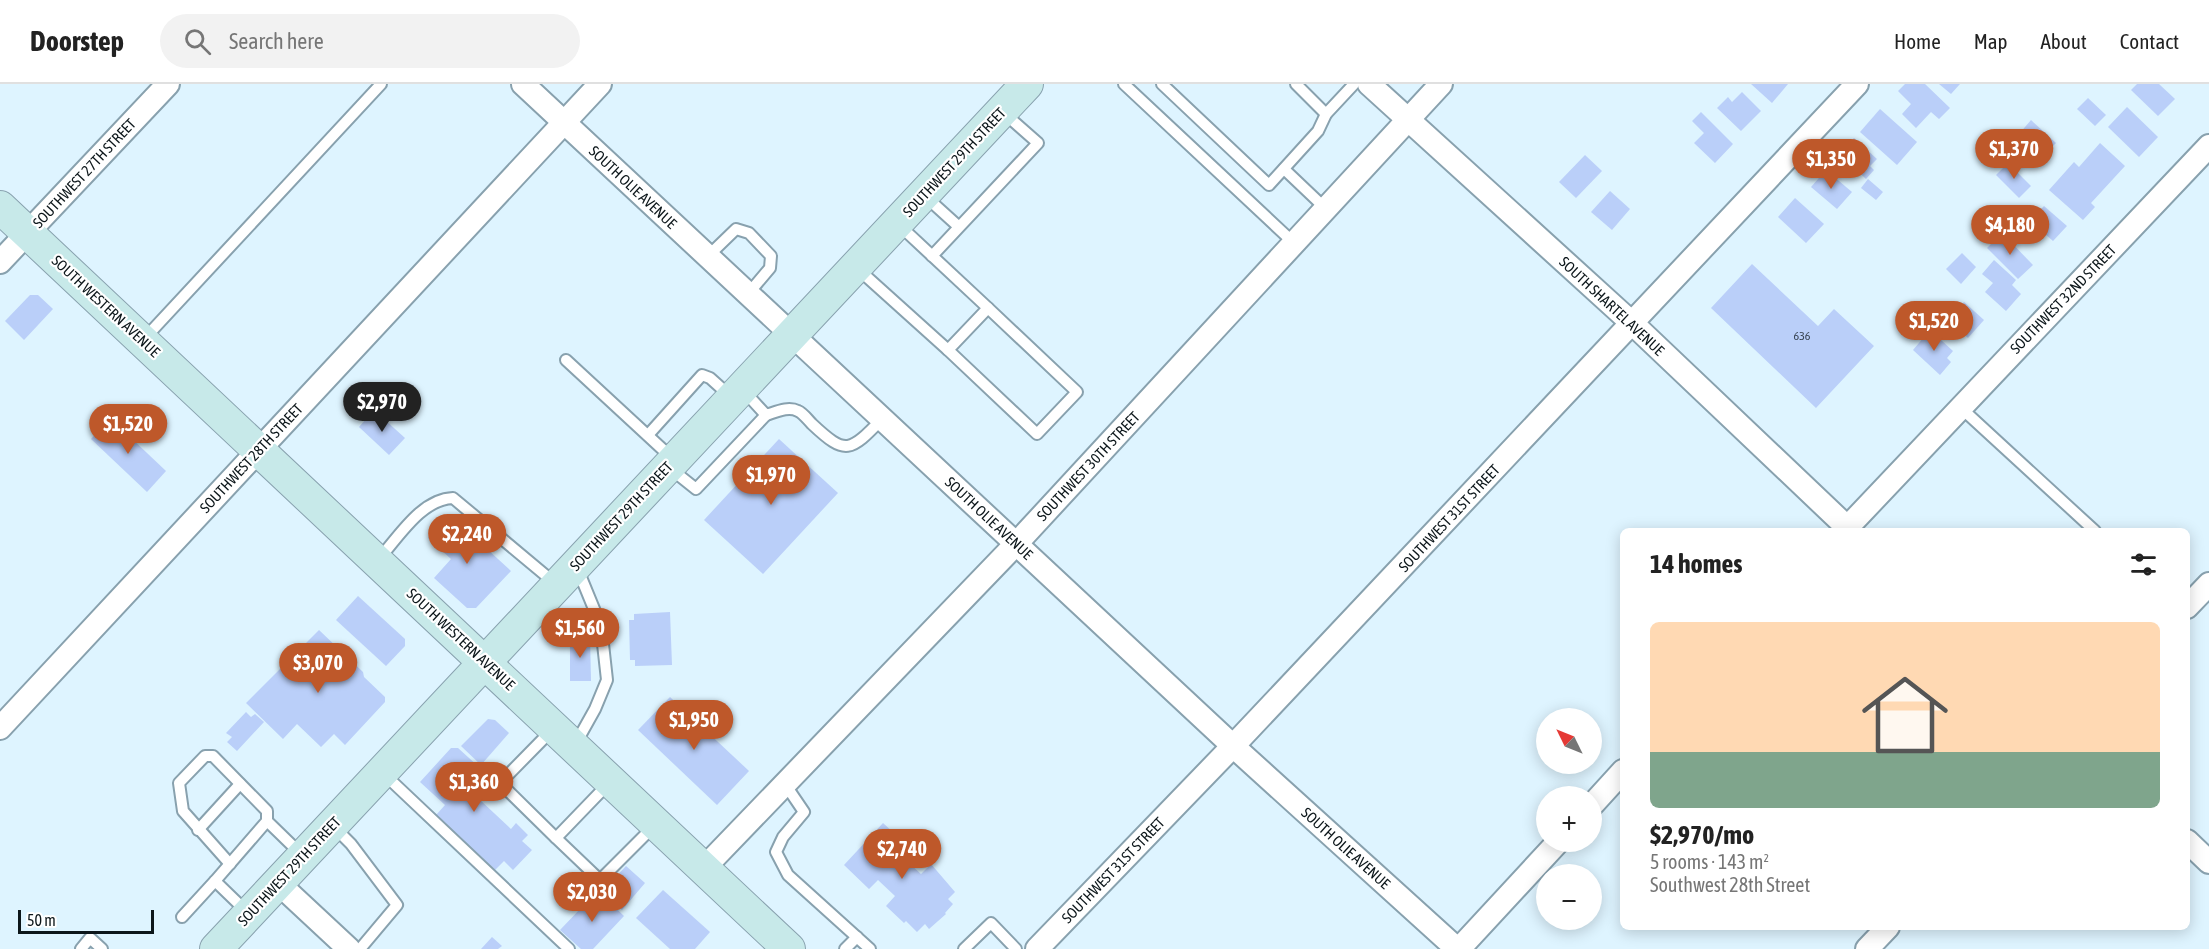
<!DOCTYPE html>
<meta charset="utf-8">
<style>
:root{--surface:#fff;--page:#f2f2f2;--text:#222;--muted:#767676;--line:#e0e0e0;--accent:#be582a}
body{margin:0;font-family:"Asap Condensed",sans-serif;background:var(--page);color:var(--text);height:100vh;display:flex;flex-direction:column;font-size:22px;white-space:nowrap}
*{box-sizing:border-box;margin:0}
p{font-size:20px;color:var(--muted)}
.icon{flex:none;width:33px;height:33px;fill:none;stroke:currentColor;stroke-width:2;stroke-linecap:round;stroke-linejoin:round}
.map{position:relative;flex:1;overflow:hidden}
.panel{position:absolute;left:1620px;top:444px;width:570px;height:402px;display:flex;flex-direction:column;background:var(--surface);border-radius:9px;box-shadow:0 3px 15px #0003}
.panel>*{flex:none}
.needle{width:39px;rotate:313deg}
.buttons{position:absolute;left:1536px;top:624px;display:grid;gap:12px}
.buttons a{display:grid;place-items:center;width:66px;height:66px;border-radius:50%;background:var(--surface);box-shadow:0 3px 15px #0003;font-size:30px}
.scale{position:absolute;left:18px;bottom:15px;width:136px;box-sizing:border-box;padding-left:6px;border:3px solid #0c161a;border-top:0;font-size:16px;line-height:21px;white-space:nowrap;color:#0c161a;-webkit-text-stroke:4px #fff;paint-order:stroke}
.price{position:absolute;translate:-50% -51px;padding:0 14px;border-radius:21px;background:var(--accent);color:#fff;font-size:20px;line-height:39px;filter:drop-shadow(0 2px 3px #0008)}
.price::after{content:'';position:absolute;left:50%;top:36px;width:18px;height:14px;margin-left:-9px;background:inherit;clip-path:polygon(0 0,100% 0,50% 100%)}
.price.selected{background:#222;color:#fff}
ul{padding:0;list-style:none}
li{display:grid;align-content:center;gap:12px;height:318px;padding:0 30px}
li span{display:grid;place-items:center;height:186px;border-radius:9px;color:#555}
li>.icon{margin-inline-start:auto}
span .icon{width:108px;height:108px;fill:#fffc;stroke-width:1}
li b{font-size:26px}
h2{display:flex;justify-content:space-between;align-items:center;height:72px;padding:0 30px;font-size:26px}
header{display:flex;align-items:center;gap:36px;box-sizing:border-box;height:84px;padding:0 30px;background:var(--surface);border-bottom:2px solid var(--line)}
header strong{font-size:28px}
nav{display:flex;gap:33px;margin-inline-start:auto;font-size:21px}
.search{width:420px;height:54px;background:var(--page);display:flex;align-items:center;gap:15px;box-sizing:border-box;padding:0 21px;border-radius:33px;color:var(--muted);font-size:22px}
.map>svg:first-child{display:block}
.building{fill:#bacff9}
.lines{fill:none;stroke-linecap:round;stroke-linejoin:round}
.lane-casing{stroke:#88a1ae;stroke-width:14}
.street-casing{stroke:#88a1ae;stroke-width:26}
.secondary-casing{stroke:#88a1ae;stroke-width:34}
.lane{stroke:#fff;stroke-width:10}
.street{stroke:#fff;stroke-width:22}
.secondary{stroke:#c7e9e9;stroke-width:32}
.labels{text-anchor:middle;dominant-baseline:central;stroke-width:4.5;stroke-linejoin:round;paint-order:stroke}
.number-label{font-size:12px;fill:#384452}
.street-label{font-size:15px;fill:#0c161a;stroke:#fff}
</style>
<header>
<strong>Doorstep</strong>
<div class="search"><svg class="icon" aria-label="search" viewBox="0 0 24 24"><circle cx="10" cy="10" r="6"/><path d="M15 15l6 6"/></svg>Search here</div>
<nav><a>Home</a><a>Map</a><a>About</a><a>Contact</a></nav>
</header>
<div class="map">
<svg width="2209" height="865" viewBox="0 0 2209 865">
<rect width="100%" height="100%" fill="#def4ff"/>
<g class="building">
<polygon points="1751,0 1788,0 1772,19"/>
<polygon points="1905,0 1925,0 1950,24 1939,35 1931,28 1916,44 1902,30 1911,20 1898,7"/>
<polygon points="1939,0 1960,0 1951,10"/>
<polygon points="2137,0 2159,0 2175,15 2158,32 2131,6"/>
<polygon points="1742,8 1761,27 1741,47 1717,24 1728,13 1732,18"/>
<polygon points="2088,14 2106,31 2095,42 2077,25"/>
<polygon points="2127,23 2158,53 2139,73 2108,43"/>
<polygon points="1880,25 1917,58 1897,81 1860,48"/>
<polygon points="1701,28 1733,60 1715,79 1694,59 1704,49 1692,37"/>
<polygon points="2031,36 2056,59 2043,72 2019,50"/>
<polygon points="1854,54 1877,75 1870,82 1874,86 1866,95 1839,69"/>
<polygon points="2100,59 2125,82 2091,119 2095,123 2083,136 2049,106 2074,78 2079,83"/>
<polygon points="1585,71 1602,87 1576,114 1559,98"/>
<polygon points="2008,79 2031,102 2019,114 1996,91"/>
<polygon points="1826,86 1852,108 1837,125 1811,103"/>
<polygon points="1868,95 1883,108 1876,116 1861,104"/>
<polygon points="1610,107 1630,125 1612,146 1591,128"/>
<polygon points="1795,114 1824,140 1806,159 1778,133"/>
<polygon points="2044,122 2067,142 2053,157 2030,137"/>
<polygon points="2002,149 2033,181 2018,195 1987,164"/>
<polygon points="1962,169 1976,183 1961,200 1946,185"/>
<polygon points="1994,176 2016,196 2012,201 2021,210 2006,227 1985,208 1993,199 1982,190"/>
<polygon points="1752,180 1818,242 1834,225 1874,262 1816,324 1711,224"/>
<polygon points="30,211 38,211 53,225 24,256 5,237"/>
<polygon points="1964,218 1984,236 1968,254 1948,236"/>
<polygon points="1930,246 1953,267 1947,274 1951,278 1940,291 1913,266"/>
<polygon points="374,326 405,354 389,371 359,343"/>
<polygon points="110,334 166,387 147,408 91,355"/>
<polygon points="779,355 838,409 763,490 704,436"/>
<polygon points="450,431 511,487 476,524 467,524 434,494 451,475 428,454"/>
<polygon points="358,512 405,555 405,562 386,582 336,536"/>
<polygon points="670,528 672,581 635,582 635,576 630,576 629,536 634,536 634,530"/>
<polygon points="319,546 363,588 364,593 385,613 385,618 345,661 334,650 321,663 297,640 283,655 246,619"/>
<polygon points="590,552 591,597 570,597 570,553"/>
<polygon points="670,613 749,687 717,721 638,646"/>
<polygon points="246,628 251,633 255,630 264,638 237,667 227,658 232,653 226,649"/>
<polygon points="488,635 495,636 509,649 481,681 461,662"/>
<polygon points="451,664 458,664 479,683 458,707 464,701 511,745 516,739 528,751 522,757 532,766 513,786 504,777 495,786 436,731 445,721 420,698"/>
<polygon points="883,739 908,762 900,771 921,790 931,780 955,808 948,815 953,820 945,829 946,830 929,845 925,840 917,848 906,837 904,839 886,822 895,812 878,796 869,805 844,781"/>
<polygon points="626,782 645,799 622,826 602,808"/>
<polygon points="663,806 710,848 695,865 670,865 636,834"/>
<polygon points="600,809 624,832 593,865 581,865 560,846 582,823 585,826"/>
<polygon points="492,853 502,862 498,865 481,865"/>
</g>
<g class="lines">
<defs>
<g id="lane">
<polyline points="1124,0 1294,159"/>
<polyline points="1162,0 1269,101 1318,47 1326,30 1354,0"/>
<polyline points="1296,0 1326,30"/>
<polyline points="1284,85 1325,124"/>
<polyline points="926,113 958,142"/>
<polyline points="932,172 1038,59 1004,29"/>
<polyline points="707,173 736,145 749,149 771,172 770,184 748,210"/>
<polyline points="858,185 948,266 988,224 898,140"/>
<polyline points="145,254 381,0"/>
<polyline points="948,266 1037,350 1077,308 988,224"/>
<polyline points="566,276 672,374"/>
<path d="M744,307L766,331C776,328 788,322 798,327C803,329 808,336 812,340C846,372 850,368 882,335"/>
<polyline points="1960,323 2095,447"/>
<polyline points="648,351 702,291 710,294 730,312"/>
<polyline points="671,385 696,405 766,331"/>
<path d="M378,476C398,454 421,415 453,414L556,500"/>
<polyline points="552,646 500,699 556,754 610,698"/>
<polyline points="576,659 595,625 607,596 601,542 578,486"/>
<polyline points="384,690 569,865"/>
<polyline points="785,700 804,728 783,753 776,768 788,791 870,865"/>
<polyline points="333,742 351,760 397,821 360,865"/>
<polyline points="198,746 240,700"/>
<polyline points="556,754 600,796 654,742"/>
<polyline points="230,780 183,727 179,699 205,672 213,672 267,727 267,737"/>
<polyline points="246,827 215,797 267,737 302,771"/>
<polyline points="182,833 215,797"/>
<polyline points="81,865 90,854 102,865"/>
<polyline points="845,865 857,853"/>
<polyline points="964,865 991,839 1016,865"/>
</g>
<g id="street">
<polyline points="523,0 1233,662 1457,865"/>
<polyline points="1369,0 1633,240 1851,447"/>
<polyline points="0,178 168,0"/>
<polyline points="1844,447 2209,62"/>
<polyline points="2187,523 2209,500"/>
<polyline points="0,644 600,0"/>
<polyline points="1592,721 1623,687"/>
<polyline points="2187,757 2209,778"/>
<polyline points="704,784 1016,460 1441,0"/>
<polyline points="277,798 349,865"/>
<polyline points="1037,865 1233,662 1857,0"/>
<polyline points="1459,865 1558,758"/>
<polyline points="1867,865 1888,843"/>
</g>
<g id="secondary">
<polyline points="0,123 789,865"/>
<polyline points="216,865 1027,0"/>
</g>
</defs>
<use href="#lane" class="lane-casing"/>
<use href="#street" class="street-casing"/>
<use href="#secondary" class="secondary-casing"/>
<use href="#lane" class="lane"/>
<use href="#street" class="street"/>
<use href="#secondary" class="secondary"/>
</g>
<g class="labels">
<g class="number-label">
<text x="1802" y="252">636</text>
</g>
<g class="street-label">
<text transform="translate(954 78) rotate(-47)">SOUTHWEST 29TH STREET</text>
<text transform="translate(84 89) rotate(-47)">SOUTHWEST 27TH STREET</text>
<text transform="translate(633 103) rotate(43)">SOUTH OLIE AVENUE</text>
<text transform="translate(2063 215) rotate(-46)">SOUTHWEST 32ND STREET</text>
<text transform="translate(106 222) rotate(43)">SOUTH WESTERN AVENUE</text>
<text transform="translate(1612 222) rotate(43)">SOUTH SHARTEL AVENUE</text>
<text transform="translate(251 374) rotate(-47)">SOUTHWEST 28TH STREET</text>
<text transform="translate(1088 382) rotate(-47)">SOUTHWEST 30TH STREET</text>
<text transform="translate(621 432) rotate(-47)">SOUTHWEST 29TH STREET</text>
<text transform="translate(989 434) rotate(43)">SOUTH OLIE AVENUE</text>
<text transform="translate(1449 434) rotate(-47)">SOUTHWEST 31ST STREET</text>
<text transform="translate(461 555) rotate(43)">SOUTH WESTERN AVENUE</text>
<text transform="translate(1346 764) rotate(42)">SOUTH OLIE AVENUE</text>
<text transform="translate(1113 786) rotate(-46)">SOUTHWEST 31ST STREET</text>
<text transform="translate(289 787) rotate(-47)">SOUTHWEST 29TH STREET</text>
</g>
</g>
</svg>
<div class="buttons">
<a><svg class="needle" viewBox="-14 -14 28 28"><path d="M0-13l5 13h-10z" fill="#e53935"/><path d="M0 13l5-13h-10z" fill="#767676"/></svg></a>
<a>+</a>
<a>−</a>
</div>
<div class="scale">50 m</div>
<b class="price" style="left:2014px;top:96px">$1,370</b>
<b class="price" style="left:1831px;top:106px">$1,350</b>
<b class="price" style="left:2010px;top:172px">$4,180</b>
<b class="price" style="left:1934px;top:268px">$1,520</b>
<b class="price selected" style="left:382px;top:349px">$2,970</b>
<b class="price" style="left:128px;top:371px">$1,520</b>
<b class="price" style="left:771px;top:422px">$1,970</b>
<b class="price" style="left:467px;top:481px">$2,240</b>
<b class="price" style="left:580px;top:575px">$1,560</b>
<b class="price" style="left:318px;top:610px">$3,070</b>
<b class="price" style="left:694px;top:667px">$1,950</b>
<b class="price" style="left:474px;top:729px">$1,360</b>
<b class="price" style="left:902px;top:796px">$2,740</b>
<b class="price" style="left:592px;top:839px">$2,030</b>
<section class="panel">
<h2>14 homes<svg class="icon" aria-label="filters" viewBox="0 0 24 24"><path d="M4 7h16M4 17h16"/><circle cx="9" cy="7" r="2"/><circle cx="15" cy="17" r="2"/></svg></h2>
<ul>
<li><span style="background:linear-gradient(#ffd9b3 70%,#7fa58c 0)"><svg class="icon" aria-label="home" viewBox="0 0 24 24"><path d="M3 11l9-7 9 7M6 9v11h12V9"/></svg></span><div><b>$2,970/mo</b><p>5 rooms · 143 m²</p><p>Southwest 28th Street</p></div></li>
</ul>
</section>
</div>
